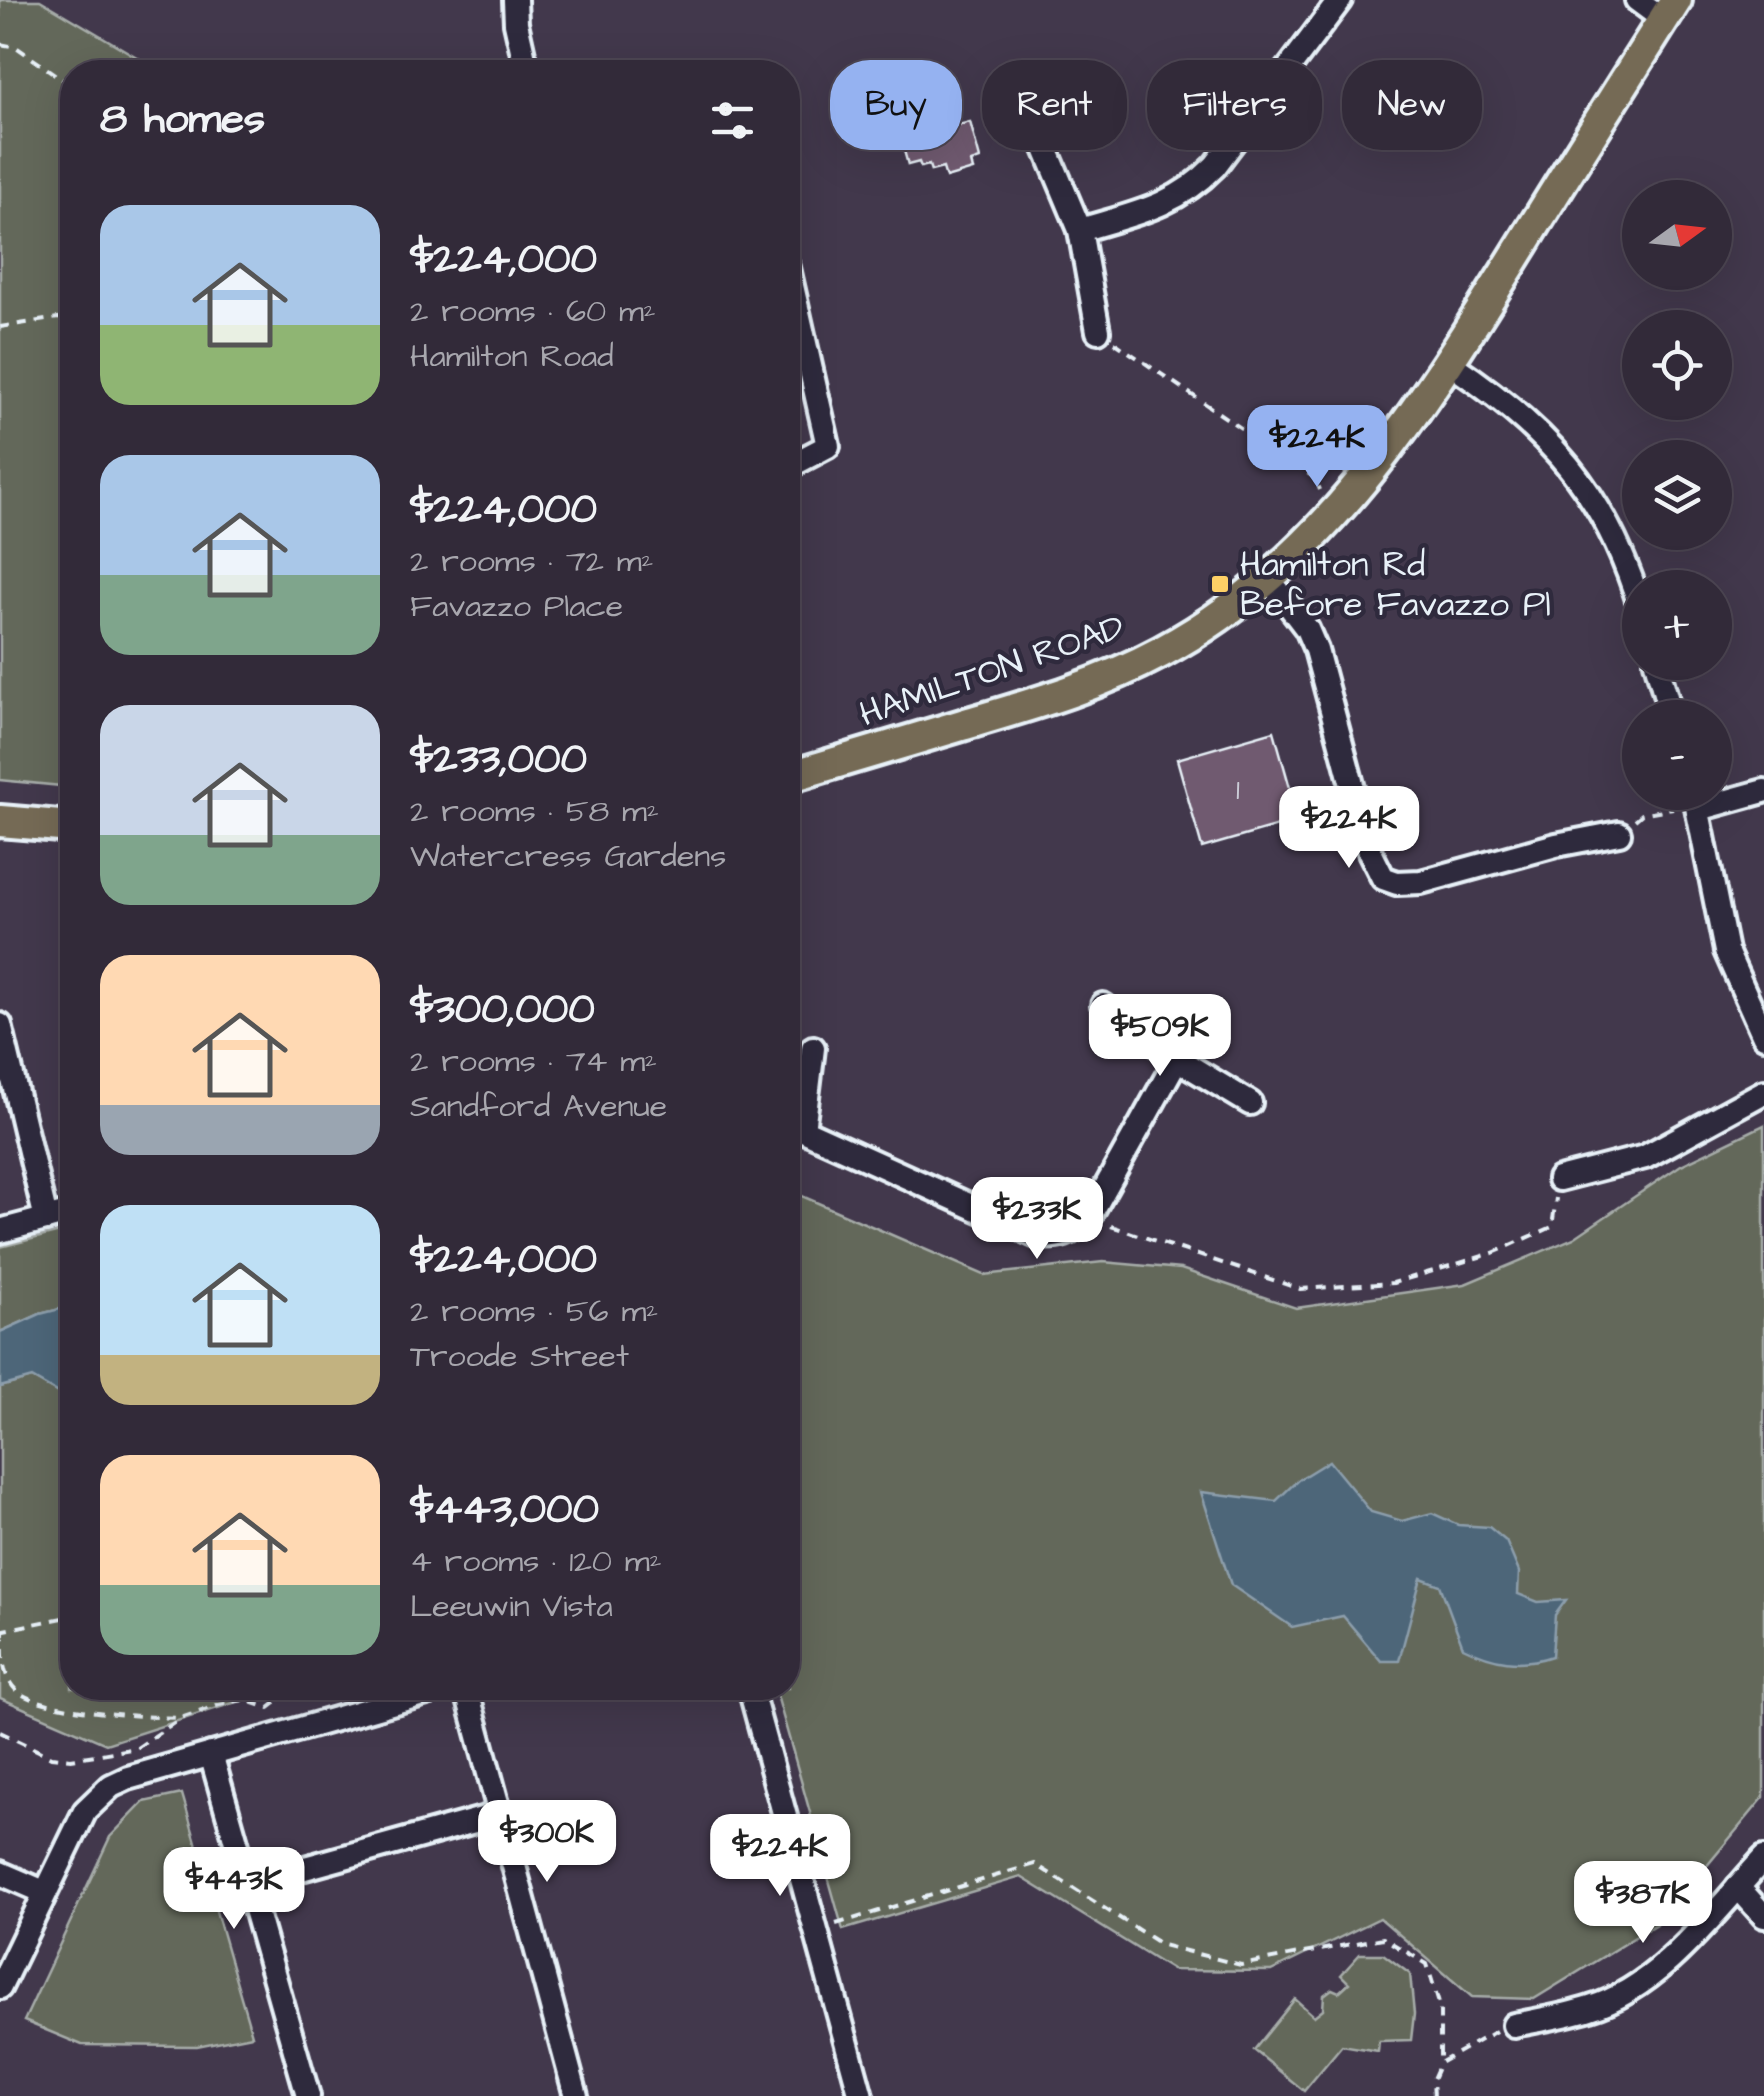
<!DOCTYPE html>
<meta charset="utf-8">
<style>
:root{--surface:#322a39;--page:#3d3644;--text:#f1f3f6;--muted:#a8a7ae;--line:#4d4653;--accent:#95b2f1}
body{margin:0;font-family:"Architects Daughter",sans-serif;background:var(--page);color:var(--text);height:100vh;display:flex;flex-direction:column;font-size:38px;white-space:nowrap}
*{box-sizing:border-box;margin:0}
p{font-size:32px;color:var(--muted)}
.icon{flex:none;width:55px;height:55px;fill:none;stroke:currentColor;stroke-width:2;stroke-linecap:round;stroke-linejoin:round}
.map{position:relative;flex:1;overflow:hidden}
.details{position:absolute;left:60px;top:60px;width:740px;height:1640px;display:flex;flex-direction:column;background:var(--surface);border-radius:40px;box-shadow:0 10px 40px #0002,0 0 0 2px var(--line)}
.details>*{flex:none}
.hud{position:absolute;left:830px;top:60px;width:782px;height:90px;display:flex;gap:20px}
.needle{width:65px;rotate:75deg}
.buttons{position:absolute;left:1622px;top:180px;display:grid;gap:20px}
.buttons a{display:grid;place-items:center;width:110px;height:110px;border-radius:50%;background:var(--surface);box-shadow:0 10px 40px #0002,0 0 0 2px var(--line);font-size:50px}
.price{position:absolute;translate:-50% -85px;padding:0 22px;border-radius:20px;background:#fff;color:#222;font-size:32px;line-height:65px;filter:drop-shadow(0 2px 5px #0008)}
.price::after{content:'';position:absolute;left:50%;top:60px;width:30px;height:22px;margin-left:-15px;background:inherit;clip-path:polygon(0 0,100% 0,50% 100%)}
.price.on{background:var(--accent);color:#111}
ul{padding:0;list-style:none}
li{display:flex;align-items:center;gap:30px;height:250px;padding:0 40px}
li span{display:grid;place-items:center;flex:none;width:280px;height:200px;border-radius:30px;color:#555}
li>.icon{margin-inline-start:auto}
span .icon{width:120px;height:120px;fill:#fffc;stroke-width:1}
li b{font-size:42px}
h2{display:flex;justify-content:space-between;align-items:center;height:120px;padding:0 40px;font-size:42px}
.pill{padding:0 35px;border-radius:40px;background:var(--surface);box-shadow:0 10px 40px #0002,0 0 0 2px var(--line);font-size:35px;line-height:90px}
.pill.on{background:var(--accent);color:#111}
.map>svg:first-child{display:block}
.green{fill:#64685a;stroke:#a6aca9;stroke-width:2.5}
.water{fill:#4e6679;stroke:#8c9eac;stroke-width:2.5}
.building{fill:#705a6f;stroke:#e8f1f8;stroke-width:2.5}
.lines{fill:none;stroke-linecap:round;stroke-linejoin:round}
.minor-casing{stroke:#e8f1f8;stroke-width:30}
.major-casing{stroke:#e8f1f8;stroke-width:38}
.path{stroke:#e8f1f8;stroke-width:4;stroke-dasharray:10 8;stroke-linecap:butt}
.minor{stroke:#2f2a3d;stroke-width:22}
.major{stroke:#746b55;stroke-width:30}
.poi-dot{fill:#ffd166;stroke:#2f2a3d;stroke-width:4}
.labels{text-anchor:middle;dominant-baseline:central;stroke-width:9;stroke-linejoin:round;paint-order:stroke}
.number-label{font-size:30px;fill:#cacbd6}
.poi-label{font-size:35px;fill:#e8f1f8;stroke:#2f2a3d;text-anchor:start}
.street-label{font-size:35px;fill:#e8f1f8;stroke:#2f2a3d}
</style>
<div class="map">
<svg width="1764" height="2096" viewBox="0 0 1764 2096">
<rect width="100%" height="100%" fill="#42384c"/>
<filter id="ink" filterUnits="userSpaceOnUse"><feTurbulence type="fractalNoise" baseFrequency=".01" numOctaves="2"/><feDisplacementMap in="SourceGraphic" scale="20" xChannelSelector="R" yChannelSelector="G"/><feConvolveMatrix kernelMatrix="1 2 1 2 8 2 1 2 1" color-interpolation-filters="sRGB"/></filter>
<g filter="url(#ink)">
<g class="green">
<polygon points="0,0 40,0 162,72 72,72 72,787 0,780"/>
<polygon points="1764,1125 1764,1797 1661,1921 1534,1999 1472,1997 1380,1918 1271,1971 1172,1970 1021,1877 843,1930 775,1688 788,1688 788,1190 984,1275 1103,1262 1181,1269 1296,1308 1465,1284 1574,1238 1681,1165"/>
<polygon points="72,1229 72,1306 40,1314 0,1332 0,1247"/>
<polygon points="32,1378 72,1401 72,1688 280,1688 106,1744 0,1698 0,1387"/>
<polygon points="182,1794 252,2035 197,2046 82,2045 24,2021 110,1837 144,1802"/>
<polygon points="1360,1954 1383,1954 1410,1974 1414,2014 1411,2040 1379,2041 1378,2051 1342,2045 1304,2091 1254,2050 1295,1999 1314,2016 1323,2009 1324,1995 1332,1989 1339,1992 1349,1983 1341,1975"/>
</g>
<g class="water">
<polygon points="72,1306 72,1401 32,1378 0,1387 0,1332 40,1314"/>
<path d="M1329,1461L1371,1512L1402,1521L1432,1513L1458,1525L1489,1527L1506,1541L1519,1572L1518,1594L1538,1602L1566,1600L1555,1615L1552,1656C1520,1667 1493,1662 1463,1647L1440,1585L1421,1578L1399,1661H1381L1343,1616L1292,1627L1231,1585L1201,1492L1276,1501L1298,1480Z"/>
</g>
<g class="building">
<polygon points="939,83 951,127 970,122 980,159 971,162 973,170 946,178 943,168 931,171 929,165 921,167 919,162 908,165 897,125 902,123 896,102 912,97 910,91"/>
<polygon points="1274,731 1299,820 1202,848 1177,759"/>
</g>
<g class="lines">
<defs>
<g id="minor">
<polyline points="515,0 516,23 527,72"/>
<polyline points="1637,0 1664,20"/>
<polyline points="1044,144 1080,230 1098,331"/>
<path d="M1080,230C1133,214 1175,207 1215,166L1340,0"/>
<polyline points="788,268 828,446 788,467"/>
<path d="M1449,363C1547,428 1605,491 1640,606"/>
<polyline points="1268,578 1307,629 1316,650 1370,852 1383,878 1397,883 1421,882 1556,845 1619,833"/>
<polyline points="1656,662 1672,718"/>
<polyline points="1694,792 1726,951 1764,1036"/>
<polyline points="1699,809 1764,791"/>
<polyline points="1103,1005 1177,1059 1250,1103"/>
<polyline points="0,1025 46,1219"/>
<path d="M788,1128L803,1130L1037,1236C1058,1238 1073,1234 1088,1219L1177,1059"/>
<polyline points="803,1130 813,1048"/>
<polyline points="1559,1179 1645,1157 1764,1092"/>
<polyline points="0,1231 72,1212"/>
<polyline points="466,1688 576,2096"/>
<polyline points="750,1688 861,2096"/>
<polyline points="211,1754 308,2096"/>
<polyline points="0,1873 44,1892"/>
<polyline points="247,1884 500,1814"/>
<polyline points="1738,1887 1764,1916"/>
<polyline points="0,1987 85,1811 111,1786 128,1778 444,1688"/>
<path d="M1514,2025C1539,2020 1565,2016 1590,2008C1661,1987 1716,1910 1764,1858"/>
</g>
<g id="major">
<path d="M788,777C846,760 904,742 962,725C1030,705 1098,686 1161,652C1328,563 1426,400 1523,244C1573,162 1625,81 1676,0"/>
<polyline points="0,821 72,827"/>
</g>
</defs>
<use href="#minor" class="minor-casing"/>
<use href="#major" class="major-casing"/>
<g class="path">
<polyline points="0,44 16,47 72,86"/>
<polyline points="0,327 58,318 72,321"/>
<polyline points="1114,342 1316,479 1320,490"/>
<polyline points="1635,820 1642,814 1673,808"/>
<polyline points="1111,1226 1300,1289 1393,1283 1493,1253 1552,1227 1556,1198"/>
<path d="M3,1630C3,1651 0,1674 16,1690C36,1711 147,1717 179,1718"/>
<polyline points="0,1631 72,1616"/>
<polyline points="240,1688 244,1700"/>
<polyline points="0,1732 51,1757 71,1759 137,1748 181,1718 219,1705 244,1700 269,1708 294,1688"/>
<polyline points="836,1924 1035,1864 1162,1945 1241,1965 1383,1938 1427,1964 1440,2007 1440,2063 1496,2031"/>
<polyline points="1434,2096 1433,2079 1440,2063"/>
</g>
<use href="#minor" class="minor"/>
<use href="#major" class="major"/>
</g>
</g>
<rect class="poi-dot" x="1210" y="574" width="20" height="20" rx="5"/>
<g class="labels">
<g class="number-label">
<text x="1238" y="790">1</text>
</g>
<g class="poi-label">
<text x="1240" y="564">Hamilton Rd<tspan x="1240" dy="40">Before Favazzo Pl</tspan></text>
</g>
<g class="street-label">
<text transform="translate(992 671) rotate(-19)">HAMILTON ROAD</text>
</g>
</g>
</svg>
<div class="buttons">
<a><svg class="needle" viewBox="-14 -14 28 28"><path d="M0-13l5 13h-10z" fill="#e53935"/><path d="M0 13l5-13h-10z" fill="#a8a7ae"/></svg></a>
<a><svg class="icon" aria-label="locate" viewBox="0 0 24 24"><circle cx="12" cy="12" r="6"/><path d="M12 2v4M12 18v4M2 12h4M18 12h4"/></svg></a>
<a><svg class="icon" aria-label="layers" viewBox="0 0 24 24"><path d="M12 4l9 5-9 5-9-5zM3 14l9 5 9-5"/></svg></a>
<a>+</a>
<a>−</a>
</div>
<b class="price on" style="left:1317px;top:490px">$224K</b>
<b class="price" style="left:1349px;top:871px">$224K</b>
<b class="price" style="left:1160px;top:1079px">$509K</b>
<b class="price" style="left:1037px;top:1262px">$233K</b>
<b class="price" style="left:547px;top:1885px">$300K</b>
<b class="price" style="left:780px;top:1899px">$224K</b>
<b class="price" style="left:234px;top:1932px">$443K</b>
<b class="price" style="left:1643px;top:1946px">$387K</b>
<div class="hud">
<a class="pill on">Buy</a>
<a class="pill">Rent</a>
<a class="pill">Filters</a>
<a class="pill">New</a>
</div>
<section class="details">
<h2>8 homes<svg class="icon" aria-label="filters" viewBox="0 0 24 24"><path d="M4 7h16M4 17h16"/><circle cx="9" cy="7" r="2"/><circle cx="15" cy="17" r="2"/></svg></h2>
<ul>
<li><span style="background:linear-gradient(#a9c7e8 60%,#8fb573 0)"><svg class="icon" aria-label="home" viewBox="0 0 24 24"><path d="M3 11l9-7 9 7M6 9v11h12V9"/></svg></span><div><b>$224,000</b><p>2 rooms · 60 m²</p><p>Hamilton Road</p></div></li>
<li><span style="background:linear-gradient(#a9c7e8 60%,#7fa58c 0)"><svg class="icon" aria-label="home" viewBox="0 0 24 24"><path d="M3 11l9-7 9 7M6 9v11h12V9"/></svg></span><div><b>$224,000</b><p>2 rooms · 72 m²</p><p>Favazzo Place</p></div></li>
<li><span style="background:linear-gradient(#c9d6e8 65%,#7fa58c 0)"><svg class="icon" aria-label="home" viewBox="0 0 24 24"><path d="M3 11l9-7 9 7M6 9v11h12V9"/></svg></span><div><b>$233,000</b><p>2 rooms · 58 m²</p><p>Watercress Gardens</p></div></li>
<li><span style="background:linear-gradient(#ffd9b3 75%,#9aa5b1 0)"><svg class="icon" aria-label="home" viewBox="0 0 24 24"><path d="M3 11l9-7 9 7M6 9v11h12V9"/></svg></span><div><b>$300,000</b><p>2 rooms · 74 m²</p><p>Sandford Avenue</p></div></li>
<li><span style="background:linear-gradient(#bfe0f5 75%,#c2b280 0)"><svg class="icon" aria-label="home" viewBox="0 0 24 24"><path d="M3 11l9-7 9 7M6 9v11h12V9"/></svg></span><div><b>$224,000</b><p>2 rooms · 56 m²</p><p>Troode Street</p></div></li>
<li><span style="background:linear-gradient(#ffd9b3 65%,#7fa58c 0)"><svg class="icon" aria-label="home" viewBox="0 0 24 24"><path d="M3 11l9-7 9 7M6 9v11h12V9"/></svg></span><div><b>$443,000</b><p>4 rooms · 120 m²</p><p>Leeuwin Vista</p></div></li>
</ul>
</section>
</div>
